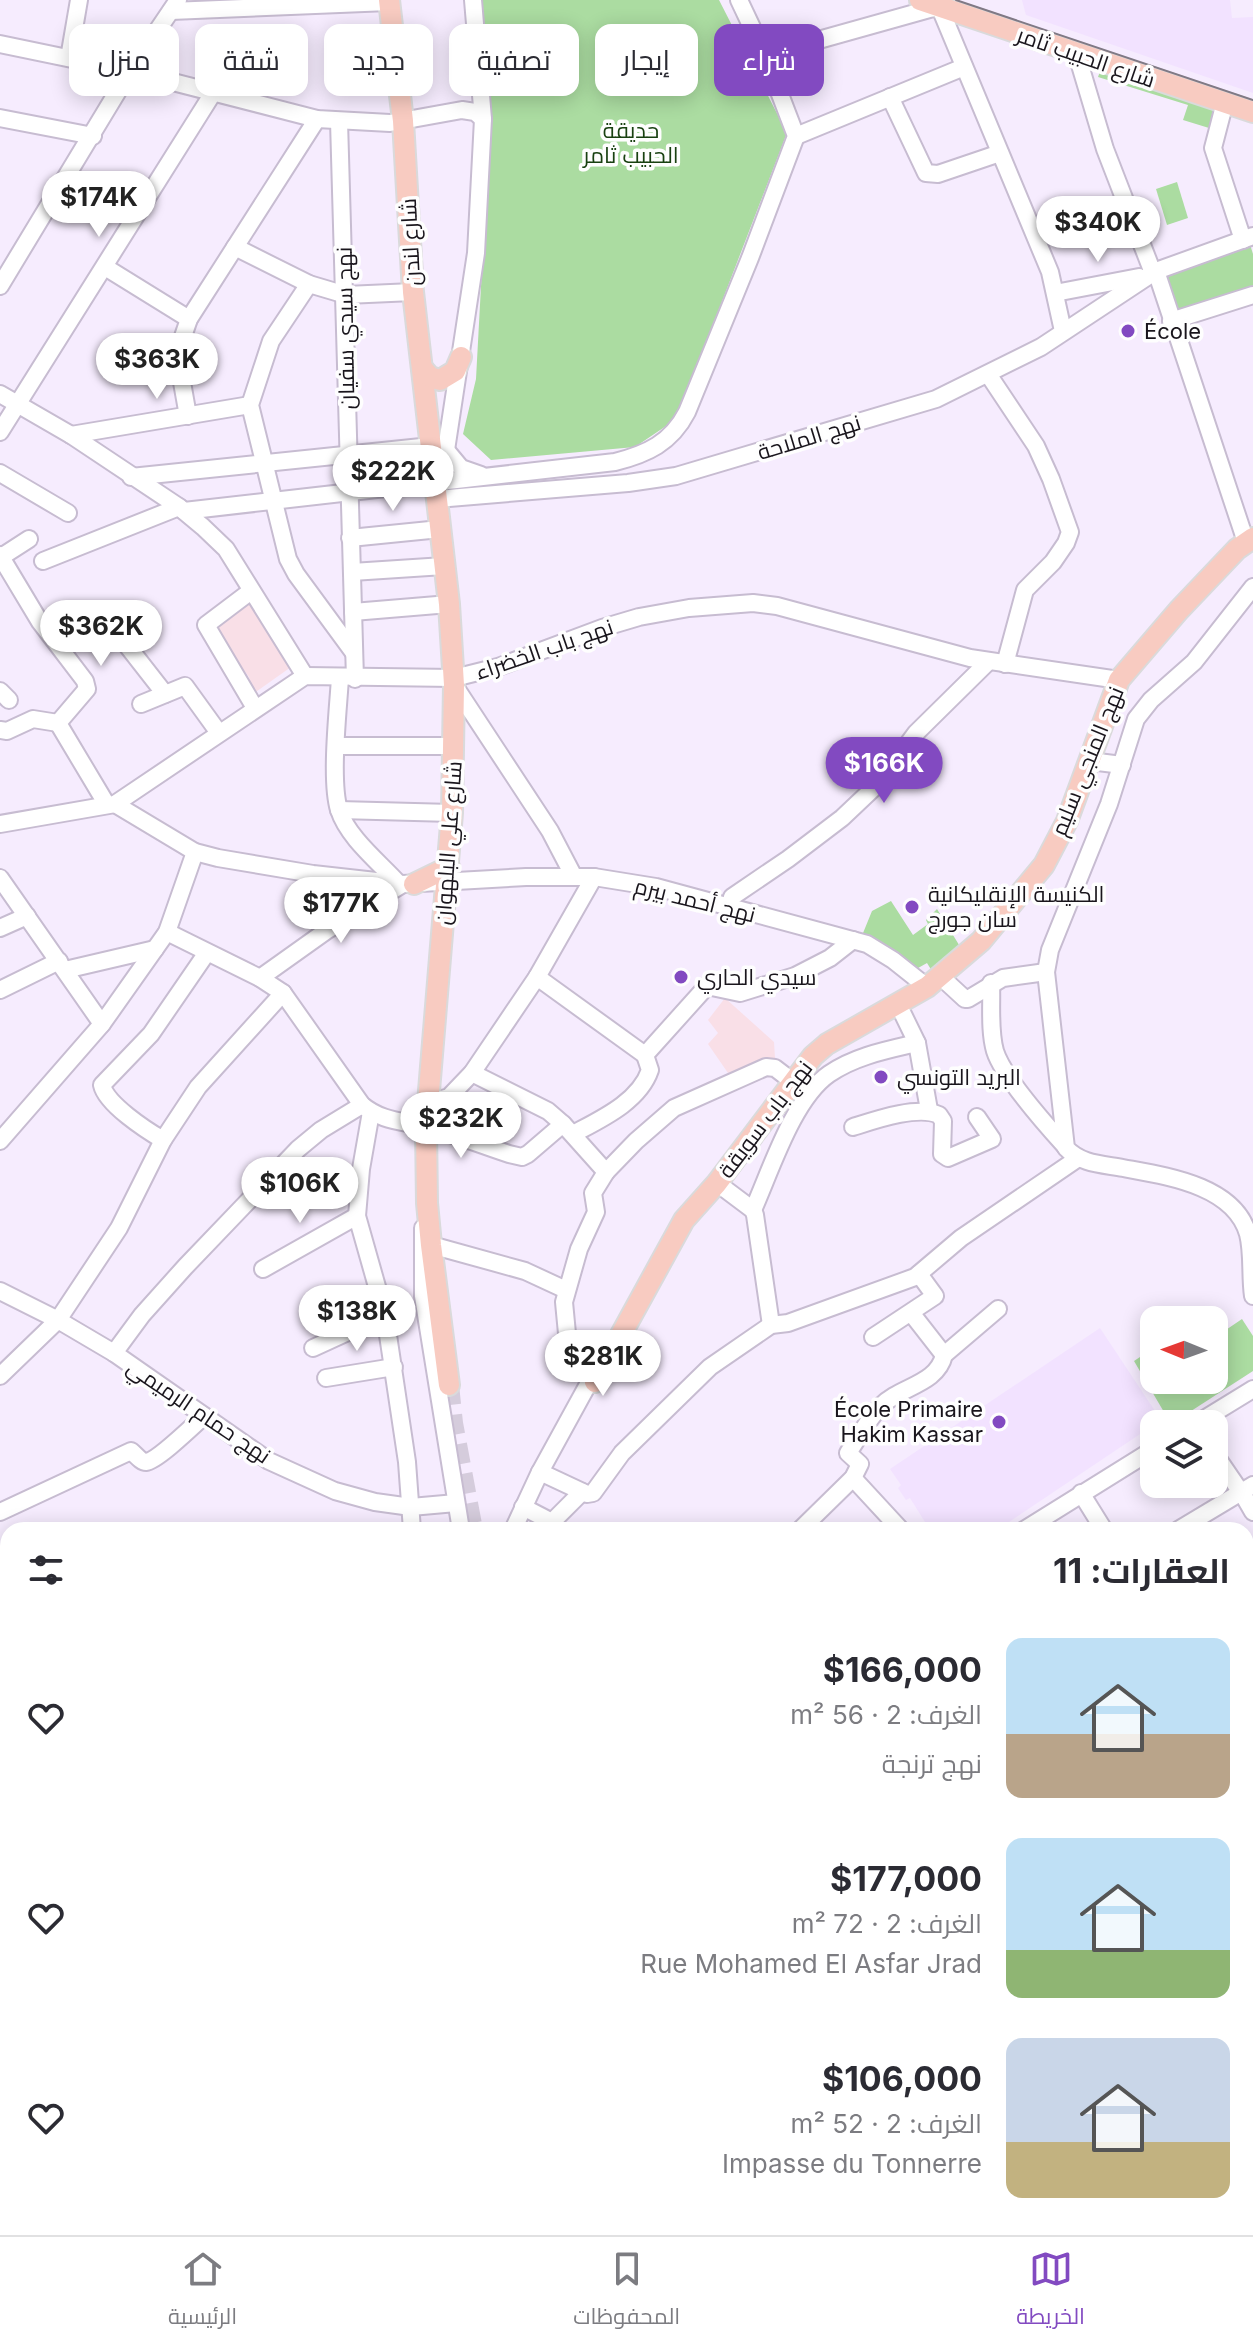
<!DOCTYPE html>
<html lang="ar">
<meta charset="utf-8">
<style>
:root{--surface:#fff;--page:#f7f7f7;--text:#2b2b33;--muted:#7c7c81;--line:#e1e1e2;--accent:#824ac1}
body{margin:0;font-family:Inter,Cairo,sans-serif;background:var(--page);color:var(--text);direction:rtl;height:100vh;display:flex;flex-direction:column;font-size:30px;white-space:nowrap}
*{box-sizing:border-box;margin:0}
p{font-size:26px;color:var(--muted)}
.icon{flex:none;width:44px;height:44px;fill:none;stroke:currentColor;stroke-width:2;stroke-linecap:round;stroke-linejoin:round}
.map{position:relative;flex:1;overflow:hidden;direction:ltr}
.drawer{position:absolute;left:0px;top:1522px;width:1254px;height:714px;display:flex;flex-direction:column;background:var(--surface);border-radius:24px 24px 0 0;box-shadow:0 4px 20px #0003;direction:rtl}
.drawer>*{flex:none}
.guide{position:absolute;left:24px;top:24px;width:800px;height:72px;direction:rtl;display:flex;gap:16px}
.needle{width:52px;rotate:271deg}
.buttons{position:absolute;left:1140px;top:1306px;display:grid;gap:16px}
.buttons a{display:grid;place-items:center;width:88px;height:88px;border-radius:16px;background:var(--surface);box-shadow:0 4px 20px #0003;font-size:40px}
.price{position:absolute;translate:-50% -68px;padding:0 18px;border-radius:28px;background:#fff;color:#222;font-size:26px;line-height:52px;filter:drop-shadow(0 2px 4px #0008)}
.price::after{content:'';position:absolute;left:50%;top:48px;width:24px;height:18px;margin-left:-12px;background:inherit;clip-path:polygon(0 0,100% 0,50% 100%)}
.price.selected{background:var(--accent);color:#fff}
ul{padding:0;list-style:none}
li{display:flex;align-items:center;gap:24px;height:200px;padding:0 24px}
li span{display:grid;place-items:center;flex:none;width:224px;height:160px;border-radius:16px;color:#555}
li>.icon{margin-inline-start:auto}
span .icon{width:96px;height:96px;fill:#fffc;stroke-width:1}
li b{font-size:34px}
h2{display:flex;justify-content:space-between;align-items:center;height:96px;padding:0 24px;font-size:34px}
.chip{padding:0 28px;border-radius:16px;background:var(--surface);box-shadow:0 4px 20px #0003;font-size:28px;line-height:72px}
.chip.selected{background:var(--accent);color:#fff}
.tab-bar{display:flex;justify-content:space-around;align-items:center;height:112px;border-top:2px solid var(--line);background:var(--surface);font-size:22px;color:var(--muted)}
.tab-bar a{display:grid;justify-items:center;gap:4px}
.tab-bar .selected{color:var(--accent)}
.map>svg:first-child{display:block}
.commercial{fill:#f9dfe7}
.built{fill:#f2e2ff}
.green{fill:#abdca1}
.lines{fill:none;stroke-linecap:round;stroke-linejoin:round}
.major-tunnel{stroke:#d5ccdc;stroke-width:20;stroke-dasharray:20 10;stroke-linecap:butt}
.minor-casing{stroke:#c7bcd1;stroke-width:20}
.major-casing{stroke:#dadadb;stroke-width:24}
.minor{stroke:#fff;stroke-width:16}
.major{stroke:#f8cbc1;stroke-width:20}
.tram{stroke:#807985;stroke-width:2}
.poi-dot{fill:#824ac1;stroke:#fefefe;stroke-width:3}
.labels{text-anchor:middle;dominant-baseline:central;stroke-width:7;stroke-linejoin:round;paint-order:stroke}
.street-label{font-size:22px;fill:#19151c;stroke:#fefefe}
.park-label{font-size:22px;fill:#194111;stroke:#fefefe}
.poi-label{font-size:22px;fill:#19151c;stroke:#fefefe;text-anchor:start}
</style>
<div class="map">
<svg width="1253" height="2235" viewBox="0 0 1253 2235">
<rect width="100%" height="100%" fill="#f6ecfe"/>
<g class="commercial">
<polygon points="251,595 291,667 253,694 249,677 209,623"/>
<polygon points="725,998 774,1042 775,1058 728,1073 708,1044 718,1033 708,1020"/>
</g>
<g class="built">
<polygon points="1022,0 1230,0 1232,18 1253,17 1253,93 1026,15"/>
<polygon points="1100,1328 1161,1420 997,1530 930,1530 910,1498 906,1500 898,1488 901,1485 890,1469"/>
</g>
<g class="green">
<polygon points="480,0 719,0 787,133 682,405 669,424 635,447 491,460 463,434 476,379 490,119"/>
<polygon points="1102,66 1217,102 1209,128 1183,120 1188,105 1098,77"/>
<polygon points="1177,182 1188,218 1167,225 1156,189"/>
<polygon points="1249,241 1253,254 1253,292 1174,318 1158,270"/>
<polygon points="891,901 913,935 928,924 926,920 937,909 964,953 935,976 927,963 911,972 861,938 872,911"/>
<polygon points="1242,1319 1253,1336 1253,1371 1171,1424 1134,1361 1149,1351 1143,1337 1154,1340 1154,1380 1214,1380 1214,1338"/>
<polygon points="396,2228 502,2228 514,2235 396,2235 398,2229"/>
</g>
<g class="lines">
<polyline class="major-tunnel" points="449,1385 453,1423 473,1530"/>
<defs>
<g id="minor">
<polyline points="937,1 1050,272 1063,331"/>
<polyline points="171,11 389,2"/>
<polyline points="0,44 130,71 317,119 390,123 462,110 475,112 483,119"/>
<polyline points="765,55 940,6"/>
<polyline points="1077,55 1105,149 1153,273"/>
<polyline points="69,58 79,0"/>
<polyline points="890,97 926,173 938,174 1000,153"/>
<polyline points="1225,102 1213,148 1243,240"/>
<polyline points="0,118 93,136"/>
<polyline points="339,121 355,679"/>
<polyline points="796,136 964,67"/>
<polyline points="235,247 309,284 346,295 413,292"/>
<polyline points="105,267 189,319"/>
<polyline points="1156,271 1246,542"/>
<polyline points="309,284 271,341 250,405 288,559 296,574 354,653"/>
<polyline points="0,286 130,71 178,0"/>
<polyline points="1055,293 1139,277"/>
<polyline points="1171,321 1253,295"/>
<polyline points="988,374 1036,446 1051,479 1070,532 1066,543 1053,562 1025,590 1005,664"/>
<polyline points="0,394 71,435 179,507 203,527 226,549 305,676"/>
<polyline points="188,416 177,354 189,319 317,119"/>
<polyline points="0,432 213,93"/>
<polyline points="71,435 250,405"/>
<polyline points="446,450 461,468 481,475"/>
<polyline points="0,473 68,513"/>
<polyline points="131,477 431,446"/>
<polyline points="436,479 446,450 476,253 483,119 473,0"/>
<polyline points="437,499 628,483 676,476 936,399 1041,347 1156,271 1253,236"/>
<path d="M184,511L615,462C647,454 671,443 687,412L750,258L796,136L765,55L739,0"/>
<polyline points="350,538 440,529"/>
<polyline points="0,555 1,557 29,539"/>
<polyline points="1,557 40,622 85,681 87,689 58,723 107,805"/>
<polyline points="43,561 179,507"/>
<polyline points="352,572 444,566"/>
<path d="M1253,587L1194,662L1151,700L1136,719L1109,804L1050,950L1046,972L1066,1148C1081,1164 1101,1164 1123,1168C1166,1176 1234,1185 1248,1234C1253,1253 1250,1276 1253,1296"/>
<polyline points="251,591 206,625 255,708"/>
<polyline points="353,612 449,604"/>
<polyline points="115,630 165,694"/>
<path d="M340,678C338,711 330,780 339,810C348,838 379,862 398,883"/>
<polyline points="454,685 550,831 573,875"/>
<polyline points="0,691 9,700"/>
<polyline points="141,704 185,686 219,733"/>
<polyline points="0,730 7,731 33,719 58,723"/>
<polyline points="337,746 454,746"/>
<polyline points="1090,761 1122,765"/>
<polyline points="115,804 195,852 218,858 313,874 403,884 526,877 594,877 656,887 867,944 893,960 927,987"/>
<polyline points="339,810 452,813"/>
<polyline points="0,824 115,804 305,676 454,678 498,667 602,628 639,617 689,608 753,603 777,606 970,658 1119,680"/>
<polyline points="0,878 102,1024"/>
<polyline points="729,908 732,897 788,859 842,818 879,783 916,733 988,662"/>
<polyline points="0,928 27,916"/>
<path d="M167,932L260,978L283,993L362,1105C381,1121 402,1121 426,1127C454,1134 482,1145 509,1154L522,1157L528,1154L563,1124L606,1172L636,1141L674,1108L766,1067L775,1068L792,1081"/>
<polyline points="65,970 155,949"/>
<polyline points="940,976 965,999 968,999 1003,978 1046,972"/>
<polyline points="537,977 645,1055"/>
<polyline points="260,978 326,931 403,884"/>
<path d="M991,983C992,1004 989,1030 995,1051C1003,1077 1046,1125 1065,1146"/>
<polyline points="0,990 59,961"/>
<polyline points="898,1004 917,1043 929,1110"/>
<polyline points="472,1073 548,1111 563,1124"/>
<polyline points="428,1103 449,1097 472,1073 537,977 594,877"/>
<polyline points="371,1112 361,1169 357,1216 385,1315 407,1462 412,1530"/>
<path d="M853,1127C875,1120 918,1105 939,1115L943,1121L942,1154L948,1158L992,1139L977,1117"/>
<path d="M573,1134C601,1119 639,1102 650,1070L645,1055L707,986L740,993L795,976L830,958L853,940"/>
<path d="M163,1140C146,1130 106,1104 102,1085L151,1034L206,954"/>
<polyline points="0,1141 102,1024 167,932 195,852"/>
<polyline points="717,1183 753,1210 755,1215 771,1325"/>
<path d="M753,1210C771,1170 793,1099 829,1074C855,1056 887,1050 917,1043"/>
<polyline points="423,1228 423,1296 461,1530"/>
<polyline points="431,1245 525,1271 566,1290"/>
<polyline points="263,1269 357,1216"/>
<polyline points="0,1291 58,1320 114,1353 269,1461 335,1491 375,1502 411,1507 456,1503"/>
<polyline points="912,1314 944,1355"/>
<polyline points="873,1337 935,1296 919,1274"/>
<polyline points="313,1348 385,1315"/>
<polyline points="114,1353 142,1315 185,1267 298,1149 321,1130 362,1105"/>
<polyline points="0,1376 58,1320 119,1228 163,1140 198,1087 283,993"/>
<polyline points="592,1377 570,1365 564,1302 579,1249 596,1212 593,1193 606,1172"/>
<polyline points="326,1378 394,1367"/>
<polyline points="1196,1424 1253,1389"/>
<polyline points="1214,1453 1240,1491"/>
<polyline points="540,1472 587,1494 593,1493 622,1453 710,1367 771,1325 788,1323 915,1277 961,1238 1077,1159"/>
<polyline points="853,1478 901,1530"/>
<polyline points="1081,1493 1104,1530"/>
<polyline points="1242,1493 1253,1512"/>
<polyline points="523,1507 552,1522 582,1492"/>
<path d="M0,1512L131,1451C135,1454 141,1462 146,1462C157,1461 194,1425 204,1416"/>
<polyline points="513,1530 540,1472 597,1368"/>
<path d="M800,1530L853,1478L860,1464L848,1453C859,1437 868,1419 881,1406C900,1386 937,1385 944,1355L998,1309"/>
<polyline points="1024,1530 1154,1449"/>
<polyline points="1178,1530 1253,1485"/>
<polyline points="1246,1568 1253,1566"/>
<polyline points="0,1593 8,1593"/>
<polyline points="1246,1726 1253,1724"/>
<polyline points="1246,1752 1253,1749"/>
<polyline points="0,1908 8,1913"/>
<polyline points="1246,1943 1253,1937"/>
<polyline points="200,2228 201,2235"/>
<polyline points="794,2228 799,2235"/>
<polyline points="933,2228 935,2235"/>
<polyline points="1164,2228 1166,2235"/>
</g>
<g id="major">
<polyline points="389,0 403,121 413,292 449,604 454,685 452,813 426,1127 427,1203 431,1245 449,1385"/>
<polyline points="920,0 1253,112"/>
<polyline points="422,368 430,377 440,380 455,371 461,357"/>
<polyline points="414,884 449,867"/>
<polyline points="595,1382 684,1220 717,1183 813,1056 827,1044 927,987 981,941 1044,865 1067,821 1119,680 1179,610 1237,549 1253,538"/>
<polyline points="1246,2171 1253,2168"/>
<polyline points="286,2235 290,2228"/>
</g>
</defs>
<use href="#minor" class="minor-casing"/>
<use href="#major" class="major-casing"/>
<use href="#minor" class="minor"/>
<use href="#major" class="major"/>
<polyline class="tram" points="956,0 1253,100"/>
</g>
<g class="poi-dot">
<circle cx="1128" cy="331" r="8"/>
<circle cx="912" cy="907" r="8"/>
<circle cx="681" cy="977" r="8"/>
<circle cx="881" cy="1077" r="8"/>
<circle cx="999" cy="1422" r="8"/>
</g>
<g class="labels">
<g class="street-label">
<text transform="translate(1086 57) rotate(19)">شارع الحبيب ثامر</text>
<text transform="translate(410 242) rotate(-93)">شارع لندن</text>
<text transform="translate(345 328) rotate(-91)">نهج سيدي سفيان</text>
<text transform="translate(809 437) rotate(-17)">نهج الملاحة</text>
<text transform="translate(544 649) rotate(-19)">نهج باب الخضراء</text>
<text transform="translate(1087 761) rotate(-68)">نهج المنجي سليم</text>
<text transform="translate(448 843) rotate(-86)">شارع علي البلهوان</text>
<text transform="translate(695 900) rotate(14)">نهج أحمد بيرم</text>
<text transform="translate(765 1119) rotate(-53)">نهج باب سويقة</text>
<text transform="translate(199 1411) rotate(34)">نهج حمام الرميمي</text>
</g>
<g class="park-label">
<text x="631" y="130">حديقة<tspan x="631" dy="25">الحبيب ثامر</tspan></text>
</g>
<g class="poi-label">
<text x="1144" y="331">École</text>
<text x="928" y="894">الكنيسة الإنقليكانية<tspan x="928" dy="25">سان جورج</tspan></text>
<text x="697" y="977">سيدي الحاري</text>
<text x="897" y="1077">البريد التونسي</text>
<text x="983" y="1409" text-anchor="end">École Primaire<tspan x="983" dy="25">Hakim Kassar</tspan></text>
</g>
</g>
</svg>
<div class="buttons">
<a><svg class="needle" viewBox="-14 -14 28 28"><path d="M0-13l5 13h-10z" fill="#e53935"/><path d="M0 13l5-13h-10z" fill="#7c7c81"/></svg></a>
<a><svg class="icon" aria-label="layers" viewBox="0 0 24 24"><path d="M12 4l9 5-9 5-9-5zM3 14l9 5 9-5"/></svg></a>
</div>
<b class="price" style="left:99px;top:239px">$174K</b>
<b class="price" style="left:1098px;top:264px">$340K</b>
<b class="price" style="left:157px;top:401px">$363K</b>
<b class="price" style="left:393px;top:513px">$222K</b>
<b class="price" style="left:101px;top:668px">$362K</b>
<b class="price selected" style="left:884px;top:805px">$166K</b>
<b class="price" style="left:341px;top:945px">$177K</b>
<b class="price" style="left:461px;top:1160px">$232K</b>
<b class="price" style="left:300px;top:1225px">$106K</b>
<b class="price" style="left:357px;top:1353px">$138K</b>
<b class="price" style="left:603px;top:1398px">$281K</b>
<div class="guide">
<a class="chip selected">شراء</a>
<a class="chip">إيجار</a>
<a class="chip">تصفية</a>
<a class="chip">جديد</a>
<a class="chip">شقة</a>
<a class="chip">منزل</a>
</div>
<section class="drawer">
<h2>العقارات: 11<svg class="icon" aria-label="filters" viewBox="0 0 24 24"><path d="M4 7h16M4 17h16"/><circle cx="9" cy="7" r="2"/><circle cx="15" cy="17" r="2"/></svg></h2>
<ul>
<li><span style="background:linear-gradient(#bfe0f5 60%,#b9a48a 0)"><svg class="icon" aria-label="home" viewBox="0 0 24 24"><path d="M3 11l9-7 9 7M6 9v11h12V9"/></svg></span><div><b>$166,000</b><p>الغرف: 2 · 56 m²</p><p>نهج ترنجة</p></div><svg class="icon" aria-label="heart" viewBox="0 0 24 24"><path d="M12 20l-8-8c-3-5 5-10 8-4 3-6 11-1 8 4z"/></svg></li>
<li><span style="background:linear-gradient(#bfe0f5 70%,#8fb573 0)"><svg class="icon" aria-label="home" viewBox="0 0 24 24"><path d="M3 11l9-7 9 7M6 9v11h12V9"/></svg></span><div><b>$177,000</b><p>الغرف: 2 · 72 m²</p><p>Rue Mohamed El Asfar Jrad</p></div><svg class="icon" aria-label="heart" viewBox="0 0 24 24"><path d="M12 20l-8-8c-3-5 5-10 8-4 3-6 11-1 8 4z"/></svg></li>
<li><span style="background:linear-gradient(#c9d6e8 65%,#c2b280 0)"><svg class="icon" aria-label="home" viewBox="0 0 24 24"><path d="M3 11l9-7 9 7M6 9v11h12V9"/></svg></span><div><b>$106,000</b><p>الغرف: 2 · 52 m²</p><p>Impasse du Tonnerre</p></div><svg class="icon" aria-label="heart" viewBox="0 0 24 24"><path d="M12 20l-8-8c-3-5 5-10 8-4 3-6 11-1 8 4z"/></svg></li>
</ul>
</section>
</div>
<nav class="tab-bar">
<a class="selected"><svg class="icon" aria-label="map" viewBox="0 0 24 24"><path d="M3 6l6-2 6 2 6-2v14l-6 2-6-2-6 2zM9 4v14M15 6v14"/></svg>الخريطة</a>
<a><svg class="icon" aria-label="saved" viewBox="0 0 24 24"><path d="M7 4h10v16l-5-4-5 4z"/></svg>المحفوظات</a>
<a><svg class="icon" aria-label="home" viewBox="0 0 24 24"><path d="M3 11l9-7 9 7M6 9v11h12V9"/></svg>الرئيسية</a>
</nav>
